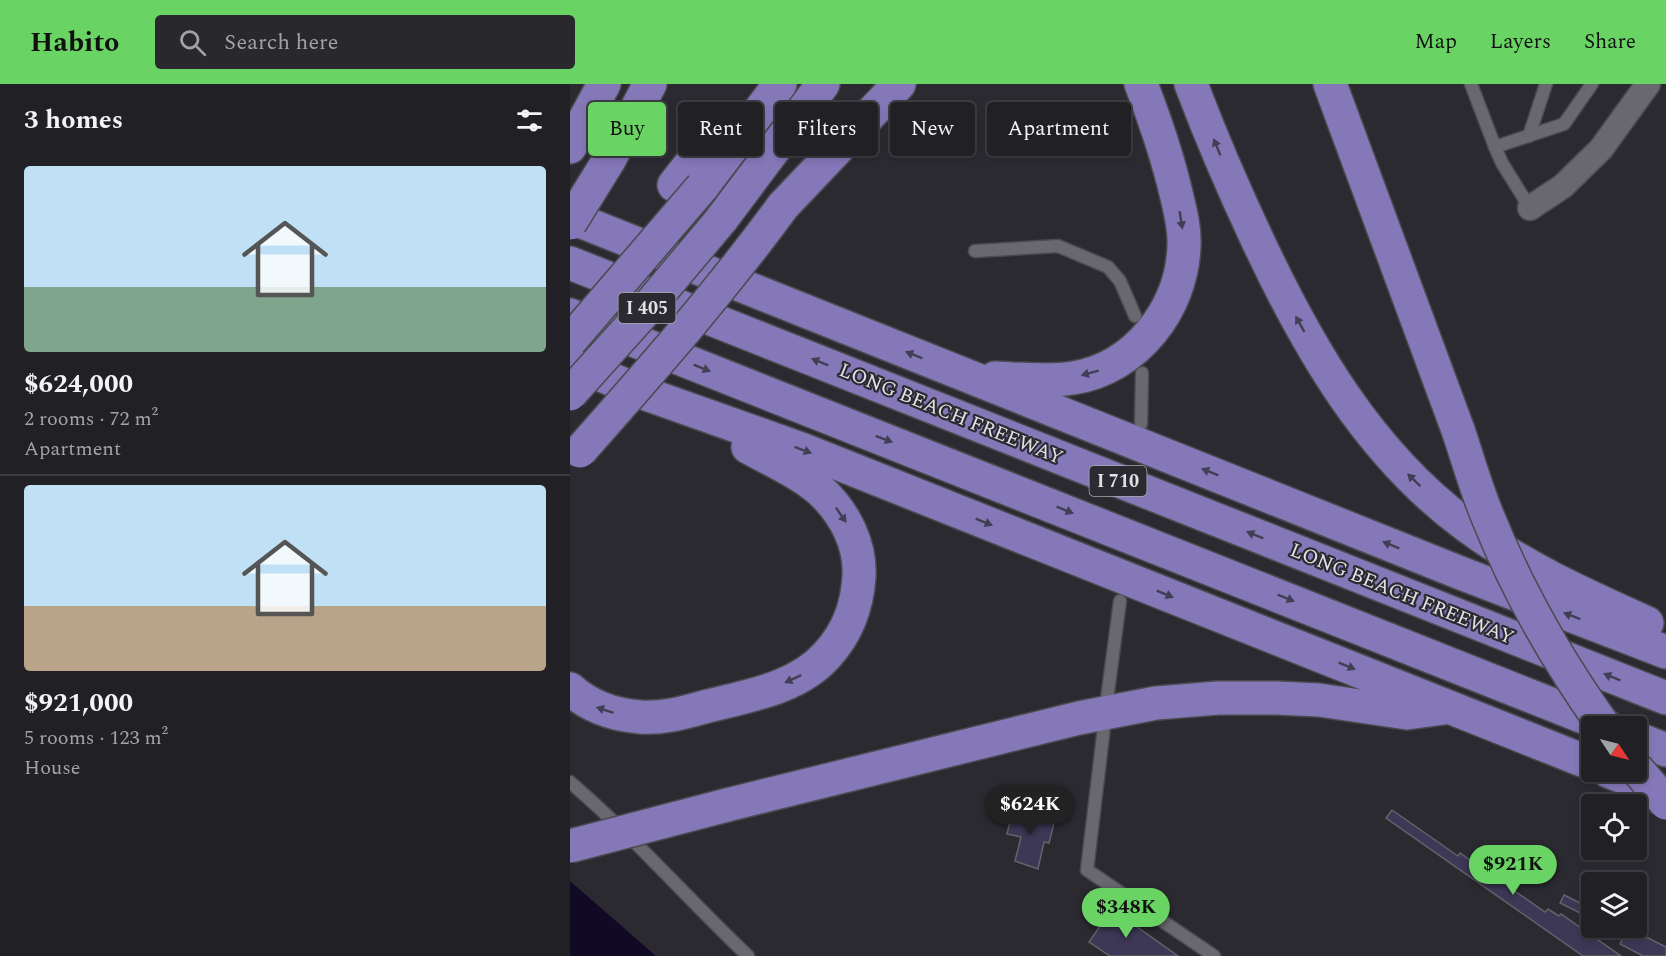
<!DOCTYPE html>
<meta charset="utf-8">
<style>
:root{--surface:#202025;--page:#28282d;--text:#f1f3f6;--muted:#a2a3a7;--line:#3d3e42;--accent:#69d464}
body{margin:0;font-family:Spectral,serif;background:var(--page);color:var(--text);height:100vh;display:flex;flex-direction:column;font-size:22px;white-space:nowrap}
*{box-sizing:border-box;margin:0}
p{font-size:20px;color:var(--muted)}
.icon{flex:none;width:33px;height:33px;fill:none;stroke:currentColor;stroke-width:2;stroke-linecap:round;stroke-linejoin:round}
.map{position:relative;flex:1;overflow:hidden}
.drawer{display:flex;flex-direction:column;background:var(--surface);width:570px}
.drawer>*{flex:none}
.hud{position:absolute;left:18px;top:18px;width:570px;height:54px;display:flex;gap:12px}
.needle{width:39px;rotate:125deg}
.controls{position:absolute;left:1011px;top:632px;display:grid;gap:12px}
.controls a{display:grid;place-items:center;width:66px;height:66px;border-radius:6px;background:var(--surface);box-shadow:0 3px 9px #0003,0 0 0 2px var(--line);font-size:30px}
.price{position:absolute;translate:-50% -51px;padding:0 14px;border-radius:21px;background:var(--accent);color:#111;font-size:20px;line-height:39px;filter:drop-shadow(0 2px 3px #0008)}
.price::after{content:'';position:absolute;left:50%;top:36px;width:18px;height:14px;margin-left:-9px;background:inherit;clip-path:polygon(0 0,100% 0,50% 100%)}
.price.on{background:#222;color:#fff}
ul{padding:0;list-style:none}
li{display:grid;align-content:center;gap:12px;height:318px;padding:0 24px}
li+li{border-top:2px solid var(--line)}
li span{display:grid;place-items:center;height:186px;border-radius:6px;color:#555}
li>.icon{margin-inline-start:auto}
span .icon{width:108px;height:108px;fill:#fffc;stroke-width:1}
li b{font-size:26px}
h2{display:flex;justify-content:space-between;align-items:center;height:72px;padding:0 24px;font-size:26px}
.chip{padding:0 21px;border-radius:6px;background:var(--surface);box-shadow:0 3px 9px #0003,0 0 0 2px var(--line);font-size:21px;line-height:54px}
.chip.on{background:var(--accent);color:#111}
header{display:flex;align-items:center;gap:36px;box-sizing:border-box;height:84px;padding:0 30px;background:var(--accent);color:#111}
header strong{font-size:28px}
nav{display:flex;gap:33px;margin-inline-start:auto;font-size:21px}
.search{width:420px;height:54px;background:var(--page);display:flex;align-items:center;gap:15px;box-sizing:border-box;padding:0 21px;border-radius:6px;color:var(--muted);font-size:22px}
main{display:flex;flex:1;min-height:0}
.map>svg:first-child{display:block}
.water{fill:#120a25}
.building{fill:#3e3857;stroke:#64636a;stroke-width:1.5}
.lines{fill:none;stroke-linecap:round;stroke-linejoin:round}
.service-casing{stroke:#4a494d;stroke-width:15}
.minor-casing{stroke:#4a494d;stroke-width:27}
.motorway-casing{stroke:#4a494d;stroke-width:36}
.service{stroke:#69686f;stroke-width:12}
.minor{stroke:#69686f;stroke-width:24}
.motorway{stroke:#8578b9;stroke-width:33}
.motorway-bridge-casing{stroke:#4a494d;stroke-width:36;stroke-linecap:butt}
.motorway-bridge{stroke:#8578b9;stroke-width:33}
.oneway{fill:#423e53}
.labels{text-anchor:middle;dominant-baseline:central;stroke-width:4.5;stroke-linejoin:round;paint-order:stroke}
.shield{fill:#2b2a31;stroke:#abaaaf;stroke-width:1.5}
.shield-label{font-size:18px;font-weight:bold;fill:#e2e1e5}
.street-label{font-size:20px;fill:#e2e1e5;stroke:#2b2a31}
</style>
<header>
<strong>Habito</strong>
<div class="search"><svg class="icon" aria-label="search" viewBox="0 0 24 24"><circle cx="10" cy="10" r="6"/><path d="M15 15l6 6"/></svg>Search here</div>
<nav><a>Map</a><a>Layers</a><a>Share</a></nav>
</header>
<main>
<section class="drawer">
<h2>3 homes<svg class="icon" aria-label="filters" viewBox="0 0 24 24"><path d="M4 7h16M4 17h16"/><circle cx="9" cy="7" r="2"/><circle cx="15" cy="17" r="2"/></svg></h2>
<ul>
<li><span style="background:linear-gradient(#bfe0f5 65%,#7fa58c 0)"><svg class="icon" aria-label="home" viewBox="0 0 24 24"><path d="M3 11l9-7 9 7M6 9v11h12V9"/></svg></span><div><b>$624,000</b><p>2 rooms · 72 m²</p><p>Apartment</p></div></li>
<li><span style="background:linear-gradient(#bfe0f5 65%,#b9a48a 0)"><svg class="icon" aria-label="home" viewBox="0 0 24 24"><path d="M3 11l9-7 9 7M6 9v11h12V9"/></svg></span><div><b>$921,000</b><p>5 rooms · 123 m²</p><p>House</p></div></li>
</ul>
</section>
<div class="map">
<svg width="1096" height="872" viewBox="0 0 1096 872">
<rect width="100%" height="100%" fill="#2b2a31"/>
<polygon class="water" points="0,797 86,872 0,872"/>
<g class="building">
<polygon points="443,725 485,735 479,759 474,758 468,785 445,777 451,753 437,750"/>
<polygon points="822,726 888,772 890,769 975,828 978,825 989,832 991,830 1051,872 1013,872 816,734"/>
<polygon points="994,811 1022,825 1022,835 990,819"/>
<polygon points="542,825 608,872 540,872 519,858"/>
<polygon points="1036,843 1057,843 1096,863 1096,872 1073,872 1050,860 1054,852"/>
</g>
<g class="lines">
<defs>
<g id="service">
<polyline points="901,0 925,63 994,40 1022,0"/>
<polyline points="959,52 976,0"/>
<polyline points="925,63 932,79 960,124"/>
<polyline points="405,167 488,162 538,183 550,197 565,232"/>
<polyline points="571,340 572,289"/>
<polyline points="537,615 550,517"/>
<polyline points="534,643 517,786 644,872"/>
<path d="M0,698C63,752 118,815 178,872"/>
</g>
<polyline id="minor" points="960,124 993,102 1031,65 1078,0"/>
<g id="motorway">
<path d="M621,0C641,53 663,104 687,155C738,264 799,370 897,442C952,483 1015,511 1077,539"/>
<polyline points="760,0 888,346"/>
<polyline points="0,63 34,0"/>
<polyline points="39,76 80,0"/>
<polyline points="104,101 138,58"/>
<polyline points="132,103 210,0"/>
<polyline points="213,122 329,0"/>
<polyline points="0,133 888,488 1096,568"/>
<polyline points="151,136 253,0"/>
<polyline points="0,179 1096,614"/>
<polyline points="0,231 1036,642"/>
<polyline points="0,278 79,311 234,366 1022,680"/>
<path d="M425,294C451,295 477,298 503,294C566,284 612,225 614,162C615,144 610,126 606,109C597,71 585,36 571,0"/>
<path d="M0,605C20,623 44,631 70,633C93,635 116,628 138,622C178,612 228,604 257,571C278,548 287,523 289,493C291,461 275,430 252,408C231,389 203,377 178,363"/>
<polyline points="1066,654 1096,666"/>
<polyline points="1038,687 1095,710"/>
<polyline points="157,721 509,634 586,619 648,614 707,614 749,616 837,629 874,624"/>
</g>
</defs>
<use href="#service" class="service-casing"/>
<use href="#minor" class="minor-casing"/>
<use href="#motorway" class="motorway-casing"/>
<use href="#service" class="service"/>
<use href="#minor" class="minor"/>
<use href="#motorway" class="motorway"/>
<defs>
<g id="motorway-bridge">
<polyline points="0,139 39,76"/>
<polyline points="0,257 132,103"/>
<polyline points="0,310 72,230 151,136"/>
<path d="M888,346C898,375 906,405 918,433C948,508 987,576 1034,642"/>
<path d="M10,367C80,288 150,208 213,122"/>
<polyline points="1066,684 1096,719"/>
<polyline points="0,762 157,721"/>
</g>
</defs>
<use href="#motorway-bridge" class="motorway-bridge-casing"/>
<use href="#motorway-bridge" class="motorway-bridge"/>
</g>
<defs><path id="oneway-solid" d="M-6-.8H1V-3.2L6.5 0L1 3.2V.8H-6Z" transform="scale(1.5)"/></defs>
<g class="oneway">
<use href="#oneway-solid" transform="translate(647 63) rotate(-112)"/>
<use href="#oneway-solid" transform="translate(611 136) rotate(81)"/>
<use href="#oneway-solid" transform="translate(730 240) rotate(-119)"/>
<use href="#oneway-solid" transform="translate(344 271) rotate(-158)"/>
<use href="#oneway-solid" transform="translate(250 278) rotate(-158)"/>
<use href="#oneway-solid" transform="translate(132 284) rotate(22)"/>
<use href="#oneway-solid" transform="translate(520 289) rotate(165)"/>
<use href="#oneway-solid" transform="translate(314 355) rotate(21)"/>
<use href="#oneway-solid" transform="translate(233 366) rotate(21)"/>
<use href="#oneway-solid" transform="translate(640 388) rotate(-158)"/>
<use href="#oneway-solid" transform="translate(844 396) rotate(-136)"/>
<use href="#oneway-solid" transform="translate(495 426) rotate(22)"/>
<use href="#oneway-solid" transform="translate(271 431) rotate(55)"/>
<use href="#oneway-solid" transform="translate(414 438) rotate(22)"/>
<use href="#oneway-solid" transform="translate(685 451) rotate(-158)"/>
<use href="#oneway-solid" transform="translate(821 461) rotate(-158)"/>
<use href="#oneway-solid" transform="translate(595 510) rotate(22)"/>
<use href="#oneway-solid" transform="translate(716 514) rotate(22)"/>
<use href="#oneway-solid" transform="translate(1002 532) rotate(-159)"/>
<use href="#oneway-solid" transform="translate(777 582) rotate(22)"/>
<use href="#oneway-solid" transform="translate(1042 593) rotate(-158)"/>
<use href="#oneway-solid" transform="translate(223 595) rotate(155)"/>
<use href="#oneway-solid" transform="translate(35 626) rotate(-162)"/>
</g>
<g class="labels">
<g class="shield">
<rect x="48.5" y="209" width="57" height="30" rx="4.5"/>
<rect x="519.5" y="382" width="57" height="30" rx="4.5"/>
</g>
<g class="shield-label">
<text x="77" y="224">I 405</text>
<text x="548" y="397">I 710</text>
</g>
<g class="street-label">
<text transform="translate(381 330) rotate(22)">LONG BEACH FREEWAY</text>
<text transform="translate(832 510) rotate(22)">LONG BEACH FREEWAY</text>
</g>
</g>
</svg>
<div class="controls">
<a><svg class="needle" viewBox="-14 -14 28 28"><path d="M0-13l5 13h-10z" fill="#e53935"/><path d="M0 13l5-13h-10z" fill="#a2a3a7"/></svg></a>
<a><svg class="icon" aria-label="locate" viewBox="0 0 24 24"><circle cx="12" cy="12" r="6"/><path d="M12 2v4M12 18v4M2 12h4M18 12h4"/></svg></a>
<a><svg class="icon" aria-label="layers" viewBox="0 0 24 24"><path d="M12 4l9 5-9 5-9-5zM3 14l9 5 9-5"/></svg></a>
</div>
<b class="price on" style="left:460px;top:752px">$624K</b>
<b class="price" style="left:943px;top:812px">$921K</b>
<b class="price" style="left:556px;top:855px">$348K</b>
<div class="hud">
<a class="chip on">Buy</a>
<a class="chip">Rent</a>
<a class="chip">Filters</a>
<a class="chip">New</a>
<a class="chip">Apartment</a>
</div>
</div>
</main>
